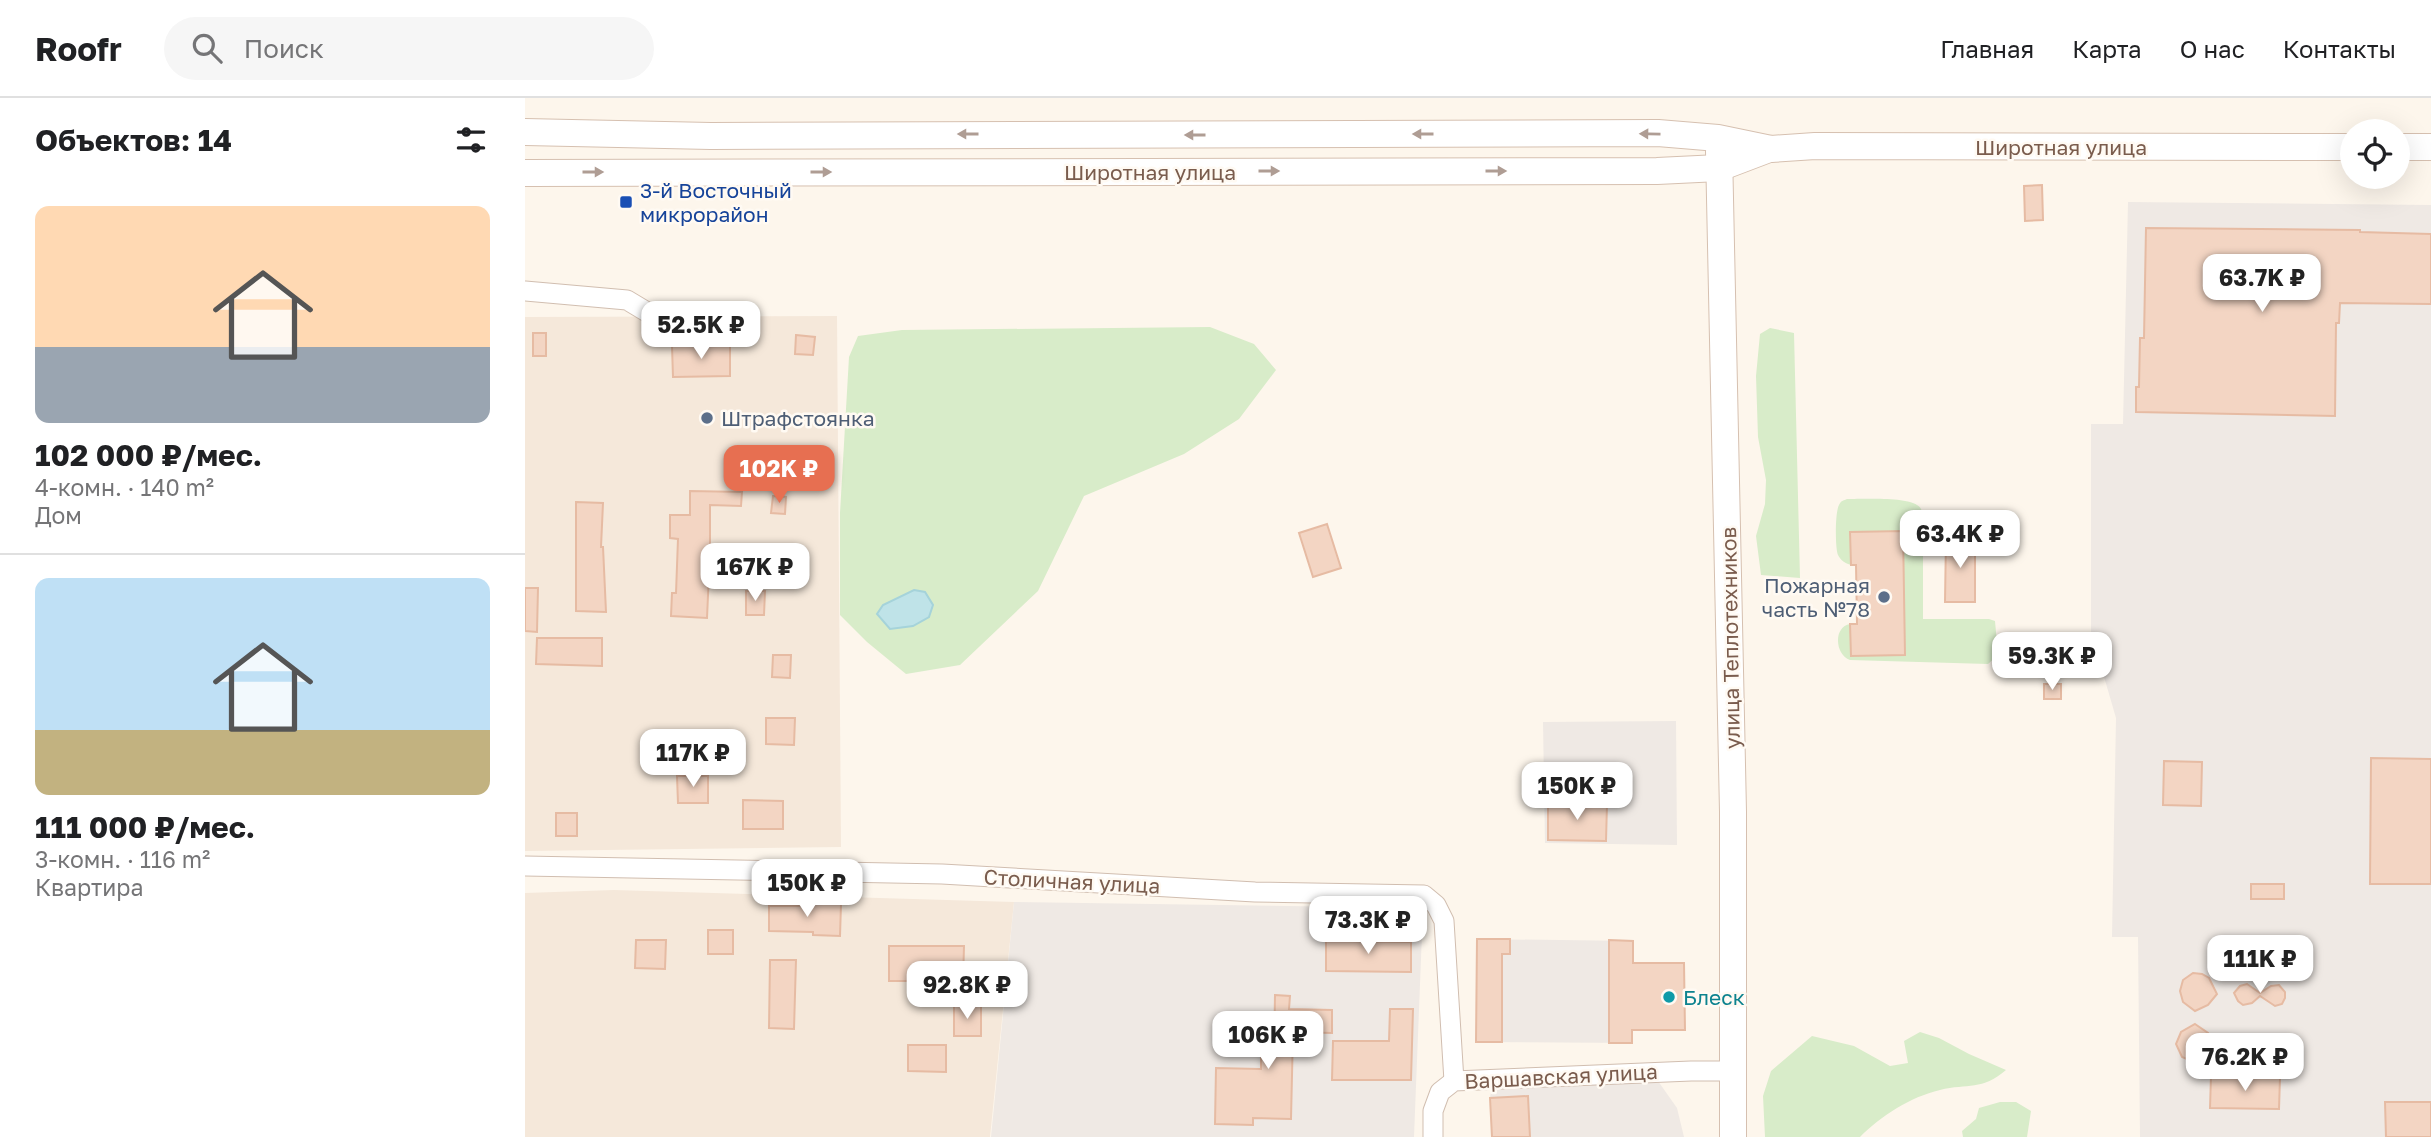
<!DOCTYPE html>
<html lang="ru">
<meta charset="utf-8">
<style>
:root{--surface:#fff;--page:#f6f6f6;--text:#202124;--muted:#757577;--line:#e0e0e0;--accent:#e76f51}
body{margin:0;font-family:"Golos Text",sans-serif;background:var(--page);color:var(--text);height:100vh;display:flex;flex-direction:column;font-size:26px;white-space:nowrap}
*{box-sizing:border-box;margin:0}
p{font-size:23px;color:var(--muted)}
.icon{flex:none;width:38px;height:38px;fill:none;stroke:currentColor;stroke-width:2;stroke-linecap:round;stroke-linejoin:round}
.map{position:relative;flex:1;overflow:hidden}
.sheet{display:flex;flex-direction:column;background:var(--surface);width:525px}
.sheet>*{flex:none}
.fabs{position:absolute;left:1815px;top:21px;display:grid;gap:14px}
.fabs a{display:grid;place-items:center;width:70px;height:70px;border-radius:50%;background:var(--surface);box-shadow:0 7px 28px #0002;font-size:35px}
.price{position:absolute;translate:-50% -60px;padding:0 16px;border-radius:14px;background:#fff;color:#222;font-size:23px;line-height:46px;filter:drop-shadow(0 2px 4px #0008)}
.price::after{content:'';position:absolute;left:50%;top:42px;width:21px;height:16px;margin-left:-10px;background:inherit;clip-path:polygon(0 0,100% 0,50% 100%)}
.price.active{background:var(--accent);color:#fff}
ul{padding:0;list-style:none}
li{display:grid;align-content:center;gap:14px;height:371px;padding:0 35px}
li+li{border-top:2px solid var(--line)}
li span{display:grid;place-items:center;height:217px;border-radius:14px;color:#555}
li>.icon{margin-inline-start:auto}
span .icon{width:126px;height:126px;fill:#fffc;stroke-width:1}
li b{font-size:30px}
h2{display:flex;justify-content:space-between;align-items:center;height:84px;padding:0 35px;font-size:30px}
header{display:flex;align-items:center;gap:42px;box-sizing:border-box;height:98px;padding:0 35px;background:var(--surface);border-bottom:2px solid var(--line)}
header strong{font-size:33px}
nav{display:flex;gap:38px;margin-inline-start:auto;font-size:24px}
.search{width:490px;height:63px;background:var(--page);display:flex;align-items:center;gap:18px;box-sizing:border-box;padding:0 24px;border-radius:38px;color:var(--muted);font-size:26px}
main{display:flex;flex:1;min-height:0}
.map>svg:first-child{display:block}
.residential{fill:#f5e8da}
.industrial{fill:#efe9e4}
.green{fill:#d8ecc9}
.water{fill:#bfe3e8;stroke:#a5d3da;stroke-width:2}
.building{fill:#f3d5c3;stroke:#e6bba3;stroke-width:2}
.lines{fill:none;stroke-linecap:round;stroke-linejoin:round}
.street-casing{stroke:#d1beb0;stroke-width:21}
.secondary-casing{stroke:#d6c0b0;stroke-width:28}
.street{stroke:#fff;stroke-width:19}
.secondary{stroke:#fff;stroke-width:26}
.oneway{fill:#af9d94}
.transit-dot{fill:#1a4fb4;stroke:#fffaf3;stroke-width:2.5}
.service-dot{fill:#5c6f8a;stroke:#fffaf3;stroke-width:2.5}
.culture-dot{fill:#0f9aa8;stroke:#fffaf3;stroke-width:2.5}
.labels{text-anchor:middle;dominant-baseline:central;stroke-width:5;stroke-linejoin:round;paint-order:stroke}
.street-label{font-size:21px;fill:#7a5c4d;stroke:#fffaf3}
.transit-label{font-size:21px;fill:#164399;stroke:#fffaf3;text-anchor:start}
.service-label{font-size:21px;fill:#4e5e75;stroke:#fffaf3;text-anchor:start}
.culture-label{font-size:21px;fill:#0d838f;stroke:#fffaf3;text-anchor:start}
</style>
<header>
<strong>Roofr</strong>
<div class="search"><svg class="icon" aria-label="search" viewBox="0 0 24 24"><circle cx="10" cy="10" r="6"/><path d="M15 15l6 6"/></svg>Поиск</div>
<nav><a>Главная</a><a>Карта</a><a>О нас</a><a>Контакты</a></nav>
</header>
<main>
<section class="sheet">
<h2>Объектов: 14<svg class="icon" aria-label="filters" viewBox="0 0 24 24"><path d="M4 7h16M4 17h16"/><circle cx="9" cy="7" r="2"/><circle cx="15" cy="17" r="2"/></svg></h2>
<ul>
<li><span style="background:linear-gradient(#ffd9b3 65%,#9aa5b1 0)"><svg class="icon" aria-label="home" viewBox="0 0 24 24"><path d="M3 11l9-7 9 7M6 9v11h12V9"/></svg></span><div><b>102 000 ₽/мес.</b><p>4-комн. · 140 m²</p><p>Дом</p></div></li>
<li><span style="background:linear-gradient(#bfe0f5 70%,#c2b280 0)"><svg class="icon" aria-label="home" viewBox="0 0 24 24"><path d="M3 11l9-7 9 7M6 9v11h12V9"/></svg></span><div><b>111 000 ₽/мес.</b><p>3-комн. · 116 m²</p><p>Квартира</p></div></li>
</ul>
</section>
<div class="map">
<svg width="1906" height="1039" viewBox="0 0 1906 1039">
<rect width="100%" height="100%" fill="#fdf6ec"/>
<g class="residential">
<polygon points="312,218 316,749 0,753 0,219"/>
<polygon points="89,792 489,804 465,1039 0,1039 0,795"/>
</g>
<g class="industrial">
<polygon points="1603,104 1906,107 1906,1039 1615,1039 1613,839 1587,839 1591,620 1566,534 1566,326 1598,326"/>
<polygon points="1151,623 1152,747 1020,745 1018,624"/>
<polygon points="489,804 898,810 889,1039 466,1039"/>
<polygon points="952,841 1108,843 1107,945 951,944"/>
<polygon points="1133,983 1152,1010 1159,1039 967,1039 965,1000 967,986"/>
</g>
<g class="green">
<polygon points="685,229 729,246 751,272 714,321 659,356 559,398 513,493 435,567 381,576 342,544 315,517 315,415 324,259 333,238 377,232"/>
<polygon points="1245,230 1269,235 1275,480 1236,477 1231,438 1240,406 1241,382 1233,339 1231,278 1235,236"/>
<path d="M1322,401C1338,401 1381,399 1392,407C1397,410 1396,412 1398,417V521H1464L1470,523L1473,557L1463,566L1325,562C1310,557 1308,529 1325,526L1326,558L1379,557L1378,434H1326V467C1320,465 1316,463 1313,457C1310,450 1310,414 1314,407C1316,403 1317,403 1322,401Z"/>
<path d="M1395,934L1414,940L1444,956L1481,972C1457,993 1443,985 1415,992C1385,999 1356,1018 1335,1039H1240L1238,998L1246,973L1287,938L1329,948L1365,968L1383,965L1379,943Z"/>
<polygon points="1475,1004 1491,1004 1506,1013 1502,1039 1438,1039 1437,1033 1451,1021 1454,1010"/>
</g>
<polygon class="water" points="389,492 400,494 408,507 404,519 388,528 365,531 352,516 358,507"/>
<g class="building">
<polygon points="1517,87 1518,122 1500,123 1499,88"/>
<polygon points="1621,130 1835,132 1835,134 1906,136 1906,206 1815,205 1814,225 1811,225 1810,318 1611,314 1611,289 1614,289 1615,240 1619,240"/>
<rect x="8" y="235" width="13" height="23"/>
<polygon points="271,237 290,239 288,257 270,256"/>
<polygon points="205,247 205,278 148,279 147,248"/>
<polygon points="165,393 217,394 216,408 185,407 185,448 192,448 191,475 184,475 182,520 146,518 147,495 151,495 153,441 145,440 145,417 165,417"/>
<polygon points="248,398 261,399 260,416 246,415"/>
<polygon points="51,404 78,405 76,449 78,449 81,514 51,513"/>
<polygon points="802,426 816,470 788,479 774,435"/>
<polygon points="1378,433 1380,557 1326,558 1325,526 1332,526 1331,467 1326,467 1325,434"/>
<polygon points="1421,440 1450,440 1450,504 1420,504"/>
<polygon points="0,490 13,490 12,534 0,533"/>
<polygon points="221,493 240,493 239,517 221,517"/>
<polygon points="12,540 77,540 77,568 11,566"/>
<polygon points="248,557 266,557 265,580 247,579"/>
<rect x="1519" y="586" width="17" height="15"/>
<polygon points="241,620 270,620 269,647 241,646"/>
<polygon points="1846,660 1906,661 1906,786 1845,786"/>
<polygon points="1639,663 1677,664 1676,708 1638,707"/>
<polygon points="152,678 183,678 183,705 153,705"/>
<polygon points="218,702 258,703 258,731 218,731"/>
<polygon points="1023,705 1082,706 1081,743 1023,742"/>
<rect x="31" y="715" width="21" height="23"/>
<rect x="1726" y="786" width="33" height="15"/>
<polygon points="289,805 316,806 315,838 288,837 288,834 244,833 244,808 289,808"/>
<rect x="183" y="832" width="25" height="24"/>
<polygon points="952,841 985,841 985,856 977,856 977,944 951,944"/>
<polygon points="111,842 141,842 140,871 110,870"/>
<polygon points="1084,842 1108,843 1108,865 1159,865 1160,932 1107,932 1107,945 1084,945"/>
<polygon points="801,843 886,844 886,874 801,873"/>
<polygon points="364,848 439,848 438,883 364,883"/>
<polygon points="245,862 271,862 269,931 244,930"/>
<polygon points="1668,875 1677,876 1684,880 1692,896 1683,907 1670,913 1658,904 1655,893 1658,882"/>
<polygon points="1722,886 1735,895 1746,888 1754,887 1760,894 1760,900 1757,906 1750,908 1735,898 1727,905 1718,907 1713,903 1709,895 1715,888"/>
<polygon points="750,897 765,898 764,911 807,912 807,935 768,934 766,1021 728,1020 728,1027 690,1026 691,970 736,971 736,958 749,958"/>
<rect x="429" y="908" width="27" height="30"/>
<polygon points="865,911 888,911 886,982 807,982 808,943 864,943"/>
<polygon points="1670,926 1683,935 1687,947 1680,962 1669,964 1657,959 1651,946 1656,934"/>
<polygon points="383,947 421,947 421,974 383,973"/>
<polygon points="1686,978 1755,979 1754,1011 1685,1010"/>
<polygon points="1003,998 1005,1039 967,1039 965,1000"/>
<polygon points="1860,1004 1906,1004 1906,1039 1861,1039"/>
</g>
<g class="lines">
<defs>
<g id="street">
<polyline points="0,193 102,202 122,214"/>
<polyline points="0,768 417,776 730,794 899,797 911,807 919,823 929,983"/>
<polyline points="908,1039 908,1013 915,994 929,983 1166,973 1208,973"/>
</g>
<g id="secondary">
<polyline points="0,34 186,38 1133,35 1193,40 1246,51 1290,48 1827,49"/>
<polyline points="1872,49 1906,49"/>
<polyline points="1194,53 1208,714 1208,1039"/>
<polyline points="0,75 1132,73 1194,70 1244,51"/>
</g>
</defs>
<use href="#street" class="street-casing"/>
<use href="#secondary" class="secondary-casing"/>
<use href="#street" class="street"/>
<use href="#secondary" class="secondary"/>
</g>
<defs><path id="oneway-solid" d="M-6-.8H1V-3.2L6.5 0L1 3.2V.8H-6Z" transform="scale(1.75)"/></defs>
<g class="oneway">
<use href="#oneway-solid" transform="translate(443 36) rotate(-180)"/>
<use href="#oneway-solid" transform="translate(898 36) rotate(180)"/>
<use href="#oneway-solid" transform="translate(1125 36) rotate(-179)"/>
<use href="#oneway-solid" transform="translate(670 37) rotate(180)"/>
<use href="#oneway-solid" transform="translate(744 73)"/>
<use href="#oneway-solid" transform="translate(971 73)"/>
<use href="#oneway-solid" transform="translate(68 74)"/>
<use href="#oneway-solid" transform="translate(296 74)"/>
</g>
<rect class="transit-dot" x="94" y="97" width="14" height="14" rx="3.5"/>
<g class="service-dot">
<circle cx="182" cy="320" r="7"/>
<circle cx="1359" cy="499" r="7"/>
</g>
<circle class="culture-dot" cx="1144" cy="899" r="7"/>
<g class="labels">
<g class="street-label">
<text x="1536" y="49">Широтная улица</text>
<text x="625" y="74">Широтная улица</text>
<text transform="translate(1205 540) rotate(-91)">улица Теплотехников</text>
<text transform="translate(547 783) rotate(3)">Столичная улица</text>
<text transform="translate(1036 978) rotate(-3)">Варшавская улица</text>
</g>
<g class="transit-label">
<text x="115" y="92">3-й Восточный<tspan x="115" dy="24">микрорайон</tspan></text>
</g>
<g class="service-label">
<text x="196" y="320">Штрафстоянка</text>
<text x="1345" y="487" text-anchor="end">Пожарная<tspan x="1345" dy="24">часть №78</tspan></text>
</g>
<g class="culture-label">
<text x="1158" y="899">Блеск</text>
</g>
</g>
</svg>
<div class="fabs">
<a><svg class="icon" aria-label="locate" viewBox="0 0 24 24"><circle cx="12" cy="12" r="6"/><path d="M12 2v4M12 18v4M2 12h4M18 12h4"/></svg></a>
</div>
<b class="price" style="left:1737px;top:216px">63.7K ₽</b>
<b class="price" style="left:176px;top:263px">52.5K ₽</b>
<b class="price active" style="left:254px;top:407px">102K ₽</b>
<b class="price" style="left:1435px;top:472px">63.4K ₽</b>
<b class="price" style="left:230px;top:505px">167K ₽</b>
<b class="price" style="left:1527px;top:594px">59.3K ₽</b>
<b class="price" style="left:168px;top:691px">117K ₽</b>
<b class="price" style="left:1052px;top:724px">150K ₽</b>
<b class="price" style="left:282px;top:821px">150K ₽</b>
<b class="price" style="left:843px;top:858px">73.3K ₽</b>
<b class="price" style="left:1735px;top:897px">111K ₽</b>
<b class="price" style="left:442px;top:923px">92.8K ₽</b>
<b class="price" style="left:743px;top:973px">106K ₽</b>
<b class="price" style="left:1720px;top:995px">76.2K ₽</b>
</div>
</main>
